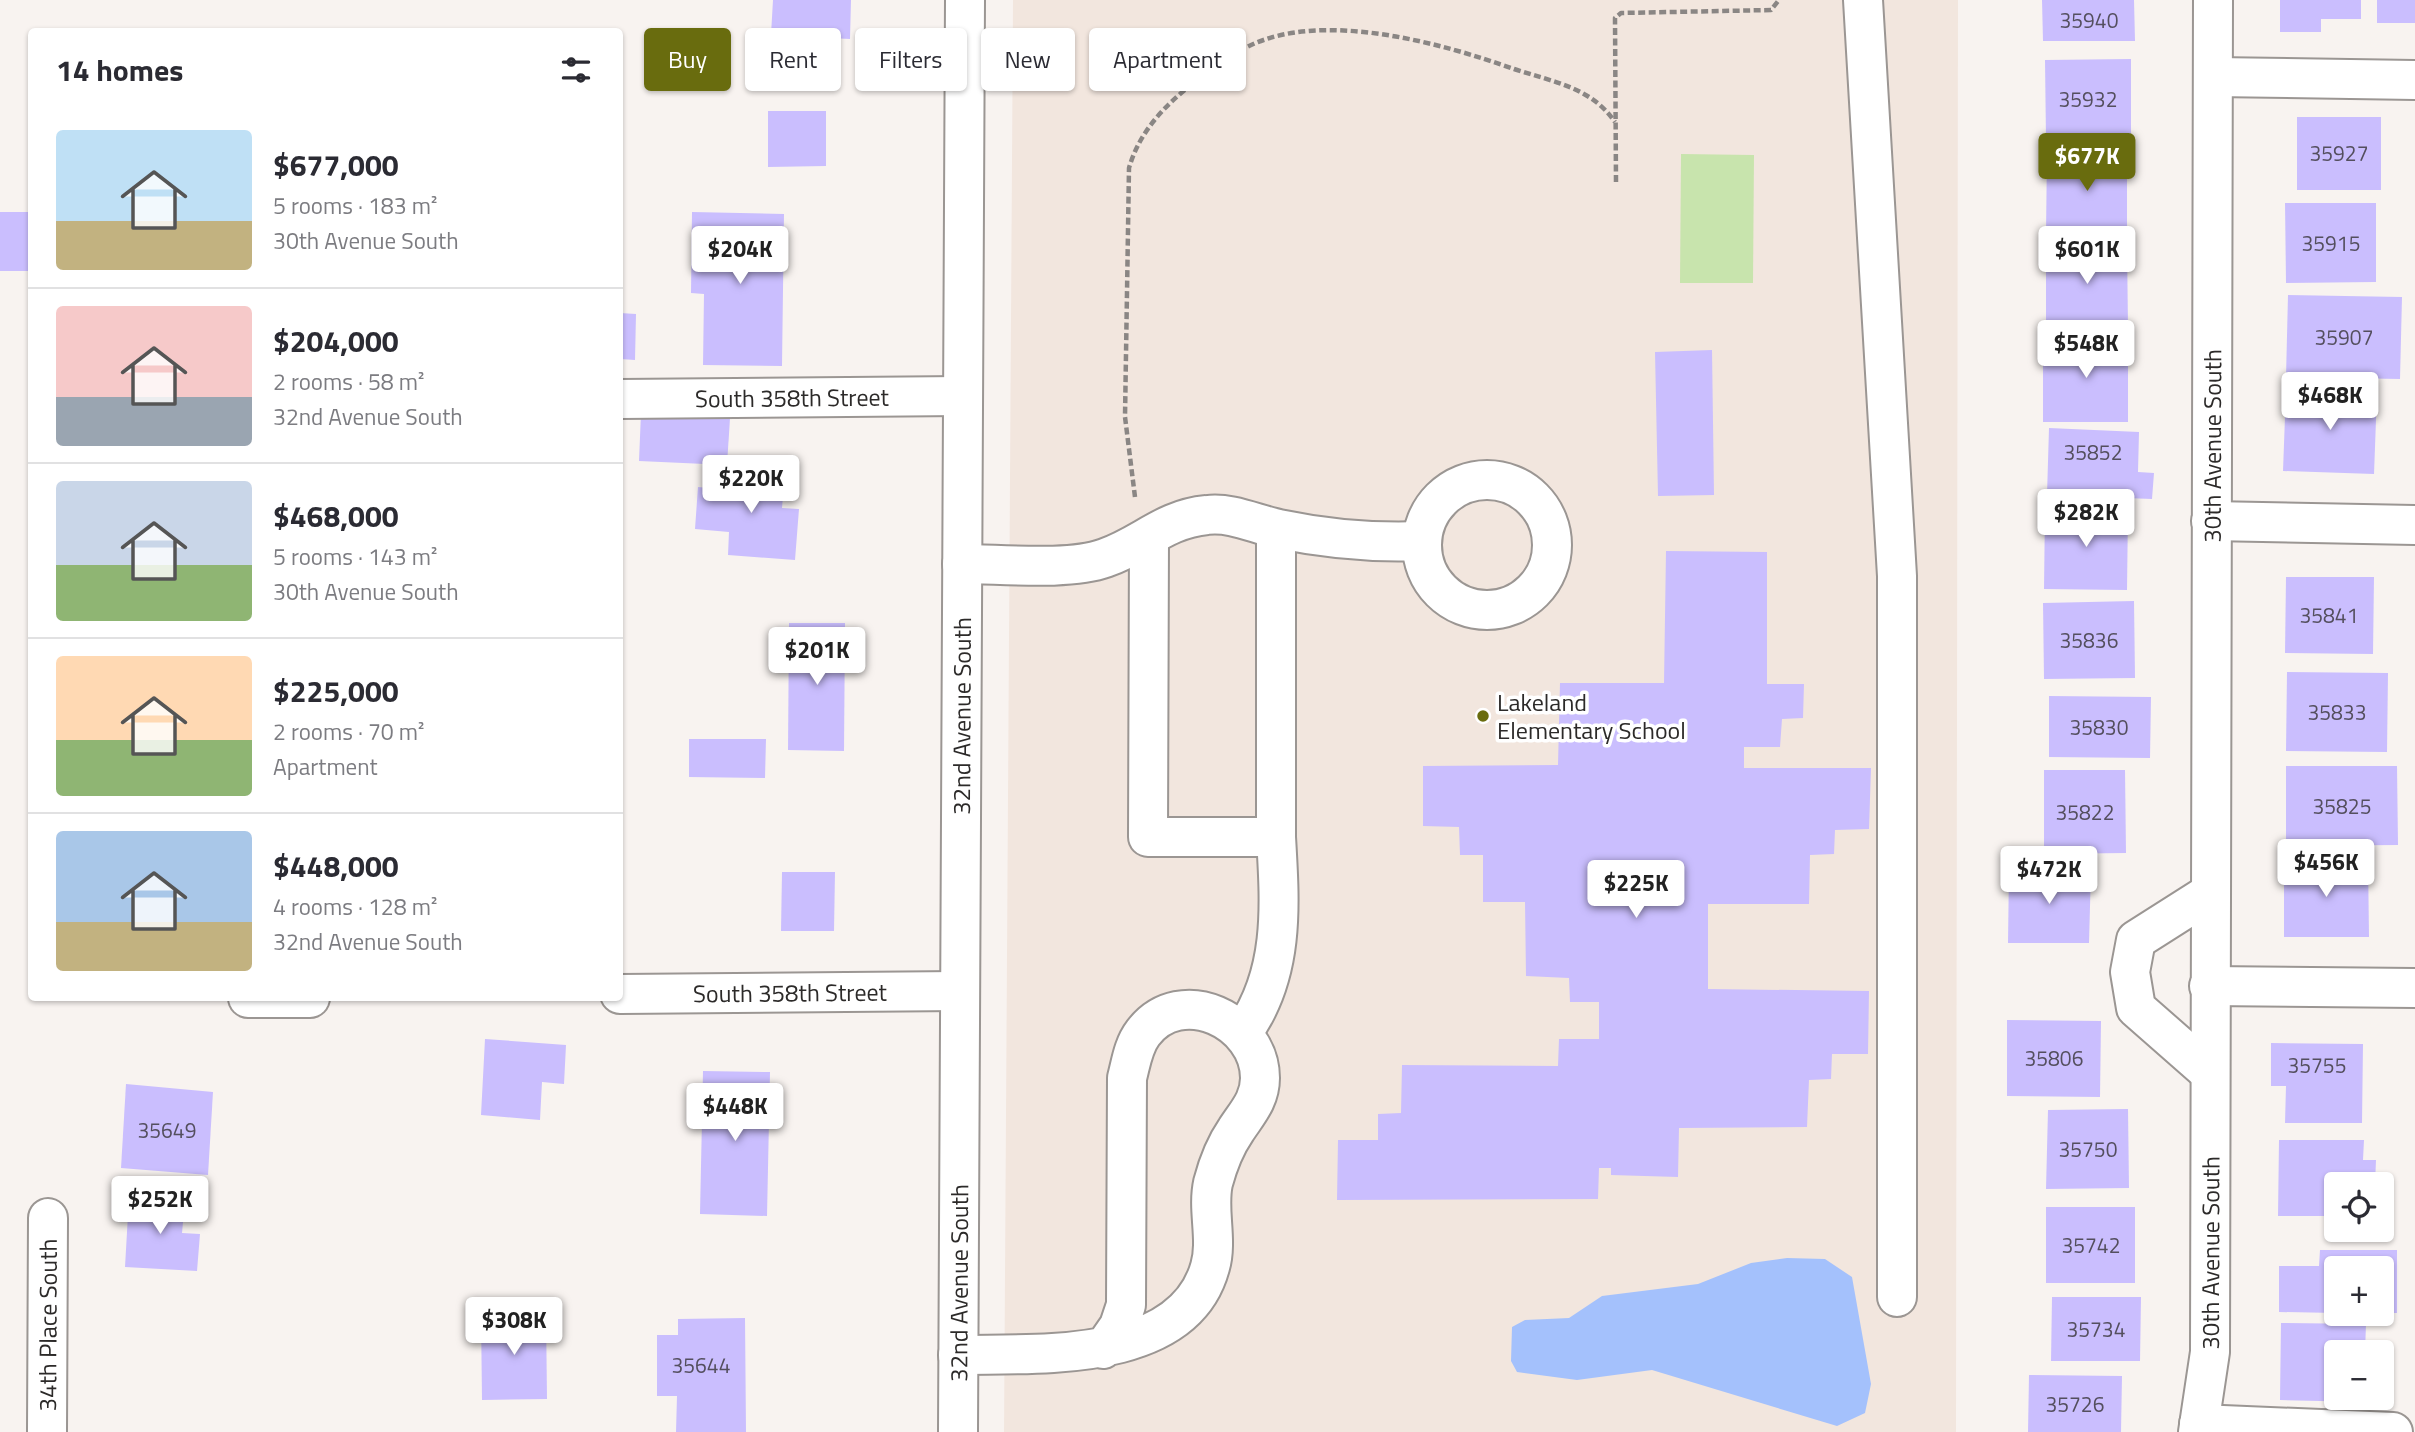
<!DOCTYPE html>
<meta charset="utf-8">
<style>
:root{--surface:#fff;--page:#f7f7f7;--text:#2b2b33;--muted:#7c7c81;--line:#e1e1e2;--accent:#696c0e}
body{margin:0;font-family:"Titillium Web",sans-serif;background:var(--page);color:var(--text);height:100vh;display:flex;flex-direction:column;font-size:26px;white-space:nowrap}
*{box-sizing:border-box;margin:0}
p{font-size:23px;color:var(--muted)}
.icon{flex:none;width:38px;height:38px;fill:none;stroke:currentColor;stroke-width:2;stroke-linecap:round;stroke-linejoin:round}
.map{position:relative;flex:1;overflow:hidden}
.panel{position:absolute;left:28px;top:28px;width:595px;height:973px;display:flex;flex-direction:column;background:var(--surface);border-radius:7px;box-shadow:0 2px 5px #0004}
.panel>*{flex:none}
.hud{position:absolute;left:644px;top:28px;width:665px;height:63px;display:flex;gap:14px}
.tools{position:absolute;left:2324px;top:1172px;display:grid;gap:14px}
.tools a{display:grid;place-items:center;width:70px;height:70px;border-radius:7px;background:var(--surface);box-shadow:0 2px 5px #0004;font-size:35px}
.price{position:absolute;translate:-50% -60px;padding:0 16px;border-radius:7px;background:#fff;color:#222;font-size:23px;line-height:46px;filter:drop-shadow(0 2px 4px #0008)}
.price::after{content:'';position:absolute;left:50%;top:42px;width:21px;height:16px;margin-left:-10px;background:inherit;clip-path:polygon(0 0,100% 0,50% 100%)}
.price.active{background:var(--accent);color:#fff}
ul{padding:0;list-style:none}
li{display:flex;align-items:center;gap:21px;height:175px;padding:0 28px}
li+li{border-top:2px solid var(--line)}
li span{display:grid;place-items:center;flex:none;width:196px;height:140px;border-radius:7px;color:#555}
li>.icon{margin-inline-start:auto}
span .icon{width:84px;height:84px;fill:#fffc;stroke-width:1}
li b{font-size:30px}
h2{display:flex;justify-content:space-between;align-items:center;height:84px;padding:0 28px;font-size:30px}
.pill{padding:0 24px;border-radius:7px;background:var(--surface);box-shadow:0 2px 5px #0004;font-size:24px;line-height:63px}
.pill.active{background:var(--accent);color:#fff}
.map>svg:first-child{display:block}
.built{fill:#f2e6de}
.green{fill:#c8e4ad}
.water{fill:#a4c1fc}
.building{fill:#cabefe}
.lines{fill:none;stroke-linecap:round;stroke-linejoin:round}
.minor-casing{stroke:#9b9693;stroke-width:42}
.path{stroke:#8a8684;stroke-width:4.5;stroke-dasharray:7 3.5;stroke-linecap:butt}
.minor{stroke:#fff;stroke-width:38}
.poi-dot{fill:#696c0e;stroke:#fff;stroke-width:2.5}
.labels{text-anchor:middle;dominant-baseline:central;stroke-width:7;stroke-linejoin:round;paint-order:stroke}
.number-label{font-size:21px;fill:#544f5e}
.street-label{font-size:24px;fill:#2c2a29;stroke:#fff}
.poi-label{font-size:24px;fill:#2c2a29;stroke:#fff;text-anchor:start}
</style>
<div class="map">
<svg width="2415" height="1432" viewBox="0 0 2415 1432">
<rect width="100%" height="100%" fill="#f8f3f0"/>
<polygon class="built" points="1013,0 1958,0 1956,1432 1004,1432"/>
<polygon class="green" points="1681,154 1754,155 1753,283 1680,283"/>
<polygon class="water" points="1787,1258 1825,1259 1852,1277 1871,1384 1865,1413 1837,1426 1652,1370 1577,1380 1517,1372 1511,1361 1512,1327 1525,1320 1569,1318 1602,1296 1698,1284 1751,1263"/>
<g class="building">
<polygon points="773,0 851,0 850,39 809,37 808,54 770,52"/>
<polygon points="2042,0 2134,0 2135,41 2043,41"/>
<polygon points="2280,0 2361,0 2361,19 2321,19 2321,32 2280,32"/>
<rect x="2377" y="0" width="38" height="23"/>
<polygon points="2131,59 2131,139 2046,140 2045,60"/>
<polygon points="768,111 826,111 826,166 768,167"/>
<rect x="2297" y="117" width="84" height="73"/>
<polygon points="2047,153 2127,153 2127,233 2046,233"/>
<polygon points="2285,203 2376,203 2376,282 2286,283"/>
<rect x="0" y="212" width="32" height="59"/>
<polygon points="692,212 784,214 782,366 703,365 704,294 691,293"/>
<polygon points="2046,246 2127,246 2128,326 2046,326"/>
<polygon points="2288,295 2402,297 2400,379 2286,377"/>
<polygon points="620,313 636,314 635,360 620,359"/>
<rect x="2043" y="339" width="85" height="83"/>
<polygon points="1712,350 1714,495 1658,496 1655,352"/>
<polygon points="2286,390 2377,393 2374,474 2283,471"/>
<polygon points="641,413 730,418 727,465 639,461"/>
<polygon points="2049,428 2139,432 2138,472 2154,473 2152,499 2047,495"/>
<polygon points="731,468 785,473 782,508 799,509 795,560 728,555 729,532 695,529 698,487 730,490"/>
<polygon points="2045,509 2128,510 2127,590 2044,589"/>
<polygon points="1666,551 1767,552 1767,684 1804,684 1803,718 1782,719 1780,747 1744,747 1744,768 1871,768 1869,829 1835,830 1834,854 1810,855 1809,904 1708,904 1708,989 1869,991 1868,1054 1832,1054 1831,1079 1809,1080 1807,1127 1679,1128 1678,1177 1611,1175 1611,1168 1599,1168 1598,1199 1337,1200 1338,1140 1378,1140 1378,1114 1401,1113 1402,1065 1558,1066 1559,1039 1599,1039 1599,1002 1570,1002 1569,978 1526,976 1525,902 1483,902 1483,855 1460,855 1459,827 1423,826 1423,766 1558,765 1560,683 1664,683"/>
<polygon points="2286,577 2374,577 2373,654 2285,653"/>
<polygon points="2134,601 2135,678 2044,679 2043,603"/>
<polygon points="789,623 845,623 844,751 788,750"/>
<polygon points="2287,672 2388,673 2387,752 2286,751"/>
<polygon points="2049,696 2151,697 2150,758 2049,757"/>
<polygon points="689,739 766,739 765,778 689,777"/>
<polygon points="2286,766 2397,766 2398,845 2286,846"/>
<polygon points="2044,770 2125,770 2126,853 2044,854"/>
<polygon points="2368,860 2369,937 2284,937 2284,861"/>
<polygon points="2009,869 2091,870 2089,943 2008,943"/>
<polygon points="782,872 835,872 834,931 781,931"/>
<polygon points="2007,1020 2101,1021 2100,1097 2007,1096"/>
<polygon points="485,1039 566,1045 564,1084 542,1082 540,1120 481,1115"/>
<polygon points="2271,1043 2363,1044 2362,1123 2285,1123 2286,1086 2271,1086"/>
<polygon points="703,1071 770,1072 767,1216 700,1214"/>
<polygon points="126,1084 213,1092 208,1175 121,1168"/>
<polygon points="2128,1109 2129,1188 2046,1189 2048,1110"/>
<polygon points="2279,1140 2364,1140 2363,1160 2376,1160 2375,1185 2336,1185 2336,1216 2278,1216"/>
<polygon points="129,1197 185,1200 182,1233 200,1234 197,1271 125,1267"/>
<rect x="2046" y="1207" width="89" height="76"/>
<polygon points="2320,1250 2397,1250 2397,1313 2382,1313 2382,1269 2336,1269 2336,1313 2279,1312 2279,1266 2319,1266"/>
<polygon points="2052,1297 2141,1297 2140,1361 2051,1361"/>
<polygon points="546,1313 547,1399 482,1400 481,1315"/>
<polygon points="745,1318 746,1432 676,1432 677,1396 657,1396 657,1335 678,1335 678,1319"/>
<polygon points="2281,1323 2366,1324 2365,1353 2336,1353 2336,1398 2365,1398 2365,1402 2280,1400"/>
<polygon points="2029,1375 2122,1376 2121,1432 2028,1432"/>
</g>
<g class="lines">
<defs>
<g id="minor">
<polyline points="1863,0 1897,576 1897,1297"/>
<polyline points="2213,77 2415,80"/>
<path id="s1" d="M620,399L962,396"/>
<circle cx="1487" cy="545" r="65"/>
<polyline points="2211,521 2415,525"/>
<polyline points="1149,537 1148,837 1276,837 1276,529"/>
<path d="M962,564C1001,564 1069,571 1105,558C1143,545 1164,519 1207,515C1232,512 1255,524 1279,529C1327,539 1374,543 1422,541"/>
<polyline points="2210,893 2136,940 2130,972 2136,1008 2210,1073"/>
<polyline points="2209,986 2415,988"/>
<path id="s2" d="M620,994L959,991"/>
<polyline points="248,998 310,998"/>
<path d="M1243,1032C1285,974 1280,905 1276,837"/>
<path d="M958,1355C1036,1353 1183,1365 1210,1267C1218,1240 1207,1210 1213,1183C1218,1164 1225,1146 1236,1130C1247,1113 1260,1100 1260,1078C1260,1021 1181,983 1143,1033C1133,1046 1131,1063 1127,1078L1126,1305L1119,1326L1103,1349"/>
<polyline points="2199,1424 2393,1432"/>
<path id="s3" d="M47,1432L48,1218"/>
<path id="s4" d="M958,1432L965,0"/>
<path id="s5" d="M2198,1432L2210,1352L2213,0"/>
</g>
</defs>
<use href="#minor" class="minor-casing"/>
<g class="path">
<polyline points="1616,182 1615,18 1621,13 1771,10 1779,0"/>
<path d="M1135,497L1125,417L1129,168C1139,133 1163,107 1191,85C1210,70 1228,56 1249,46C1323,10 1441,43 1514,69C1553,82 1591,87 1615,122"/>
</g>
<use href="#minor" class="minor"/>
</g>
<circle class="poi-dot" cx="1483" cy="716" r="7"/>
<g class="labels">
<g class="number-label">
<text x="2089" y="20">35940</text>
<text x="2088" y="99">35932</text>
<text x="2339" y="153">35927</text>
<text x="2331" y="243">35915</text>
<text x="2344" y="337">35907</text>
<text x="2093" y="452">35852</text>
<text x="2329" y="615">35841</text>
<text x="2089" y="640">35836</text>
<text x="2337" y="712">35833</text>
<text x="2099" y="727">35830</text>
<text x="2342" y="806">35825</text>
<text x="2085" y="812">35822</text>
<text x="2054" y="1058">35806</text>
<text x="2317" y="1065">35755</text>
<text x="167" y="1130">35649</text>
<text x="2088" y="1149">35750</text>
<text x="2091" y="1245">35742</text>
<text x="2096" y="1329">35734</text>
<text x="701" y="1365">35644</text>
<text x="2075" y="1404">35726</text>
</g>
<g class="street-label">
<text stroke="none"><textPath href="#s1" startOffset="172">South 358th Street</textPath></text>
<text stroke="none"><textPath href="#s5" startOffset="987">30th Avenue South</textPath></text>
<text stroke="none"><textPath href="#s4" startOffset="716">32nd Avenue South</textPath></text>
<text stroke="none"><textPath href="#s2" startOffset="170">South 358th Street</textPath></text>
<text stroke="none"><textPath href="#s5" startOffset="180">30th Avenue South</textPath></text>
<text stroke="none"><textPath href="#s4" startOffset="149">32nd Avenue South</textPath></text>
<text stroke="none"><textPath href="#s3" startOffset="107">34th Place South</textPath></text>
</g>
<g class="poi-label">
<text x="1497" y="702">Lakeland<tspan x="1497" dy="28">Elementary School</tspan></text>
</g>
</g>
</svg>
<div class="tools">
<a><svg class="icon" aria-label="locate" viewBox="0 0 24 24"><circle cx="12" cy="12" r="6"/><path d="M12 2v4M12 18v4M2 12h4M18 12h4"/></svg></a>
<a>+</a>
<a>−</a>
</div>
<b class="price active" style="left:2087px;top:193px">$677K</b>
<b class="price" style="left:740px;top:286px">$204K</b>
<b class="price" style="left:2087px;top:286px">$601K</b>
<b class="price" style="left:2086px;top:380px">$548K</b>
<b class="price" style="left:2330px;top:432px">$468K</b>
<b class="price" style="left:751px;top:515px">$220K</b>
<b class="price" style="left:2086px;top:549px">$282K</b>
<b class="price" style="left:817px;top:687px">$201K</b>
<b class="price" style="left:2326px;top:899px">$456K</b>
<b class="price" style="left:2049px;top:906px">$472K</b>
<b class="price" style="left:1636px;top:920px">$225K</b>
<b class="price" style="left:735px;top:1143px">$448K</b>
<b class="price" style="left:160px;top:1236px">$252K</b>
<b class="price" style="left:514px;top:1357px">$308K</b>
<div class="hud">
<a class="pill active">Buy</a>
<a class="pill">Rent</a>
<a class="pill">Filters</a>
<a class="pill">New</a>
<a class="pill">Apartment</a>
</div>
<section class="panel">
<h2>14 homes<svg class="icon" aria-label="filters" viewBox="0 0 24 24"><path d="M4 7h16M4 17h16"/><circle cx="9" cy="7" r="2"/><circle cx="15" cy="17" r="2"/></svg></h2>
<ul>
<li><span style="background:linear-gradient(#bfe0f5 65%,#c2b280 0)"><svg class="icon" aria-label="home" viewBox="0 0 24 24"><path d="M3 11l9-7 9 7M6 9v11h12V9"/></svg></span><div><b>$677,000</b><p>5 rooms · 183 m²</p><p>30th Avenue South</p></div></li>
<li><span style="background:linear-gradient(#f6c9c9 65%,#9aa5b1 0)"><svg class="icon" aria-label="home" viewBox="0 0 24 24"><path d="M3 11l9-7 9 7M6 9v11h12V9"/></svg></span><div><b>$204,000</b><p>2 rooms · 58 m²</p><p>32nd Avenue South</p></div></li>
<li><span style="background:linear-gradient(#c9d6e8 60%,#8fb573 0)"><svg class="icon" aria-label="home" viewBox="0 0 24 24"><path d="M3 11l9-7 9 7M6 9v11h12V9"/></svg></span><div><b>$468,000</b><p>5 rooms · 143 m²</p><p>30th Avenue South</p></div></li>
<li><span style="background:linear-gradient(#ffd9b3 60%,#8fb573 0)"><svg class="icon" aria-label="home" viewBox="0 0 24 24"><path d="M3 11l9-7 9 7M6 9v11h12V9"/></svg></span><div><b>$225,000</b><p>2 rooms · 70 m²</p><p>Apartment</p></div></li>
<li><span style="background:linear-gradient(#a9c7e8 65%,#c2b280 0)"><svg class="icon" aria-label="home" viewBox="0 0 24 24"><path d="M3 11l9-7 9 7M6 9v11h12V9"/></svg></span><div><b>$448,000</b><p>4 rooms · 128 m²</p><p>32nd Avenue South</p></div></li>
</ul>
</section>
</div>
